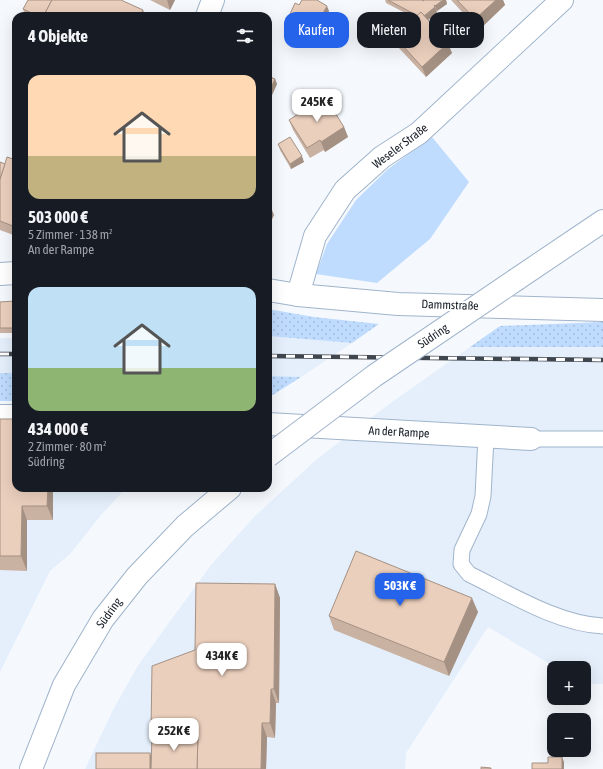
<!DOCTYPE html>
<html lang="de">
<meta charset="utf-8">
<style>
:root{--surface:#171b24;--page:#20242c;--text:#f1f3f6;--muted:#9ea1a6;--accent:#2563eb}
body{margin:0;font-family:"Asap Condensed",sans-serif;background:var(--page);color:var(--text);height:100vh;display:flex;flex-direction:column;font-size:15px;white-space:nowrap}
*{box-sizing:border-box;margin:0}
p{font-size:13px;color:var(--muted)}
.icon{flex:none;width:22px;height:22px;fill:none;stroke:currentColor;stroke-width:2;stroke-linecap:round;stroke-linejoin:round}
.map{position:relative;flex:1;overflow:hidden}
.side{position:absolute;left:12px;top:12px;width:260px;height:480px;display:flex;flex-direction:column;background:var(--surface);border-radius:12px;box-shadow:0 4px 16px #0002}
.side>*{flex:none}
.banner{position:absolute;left:284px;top:12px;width:259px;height:36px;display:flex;gap:8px}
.fabs{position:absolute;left:547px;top:661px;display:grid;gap:8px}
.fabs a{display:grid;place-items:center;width:44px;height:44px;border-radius:8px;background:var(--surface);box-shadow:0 4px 16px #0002;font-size:20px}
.price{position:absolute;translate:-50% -34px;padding:0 9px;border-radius:8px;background:#fff;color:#222;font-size:13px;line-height:26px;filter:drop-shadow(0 1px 2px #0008)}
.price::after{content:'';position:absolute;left:50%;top:24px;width:12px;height:9px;margin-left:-6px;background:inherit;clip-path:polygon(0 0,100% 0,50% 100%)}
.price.current{background:var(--accent);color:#fff}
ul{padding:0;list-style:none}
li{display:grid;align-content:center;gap:8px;height:212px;padding:0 16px}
li span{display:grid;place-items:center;height:124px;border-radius:12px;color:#555}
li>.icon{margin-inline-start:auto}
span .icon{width:72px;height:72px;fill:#fffc;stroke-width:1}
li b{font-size:17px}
h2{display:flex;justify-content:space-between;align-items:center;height:48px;padding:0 16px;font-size:17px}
.pill{padding:0 14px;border-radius:12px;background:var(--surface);box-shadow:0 4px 16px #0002;font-size:14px;line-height:36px}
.pill.current{background:var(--accent);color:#fff}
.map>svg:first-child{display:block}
.built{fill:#e4effb}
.grass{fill:url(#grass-dots)}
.park{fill:#bfdcfe}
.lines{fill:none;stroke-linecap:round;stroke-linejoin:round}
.service-casing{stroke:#a0b4cb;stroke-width:17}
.minor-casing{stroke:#a0b4cb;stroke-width:24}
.secondary-casing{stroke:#a0b4cb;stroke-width:24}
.service{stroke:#fff;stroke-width:15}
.minor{stroke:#fff;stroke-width:22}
.secondary{stroke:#fff;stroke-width:22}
.rail-casing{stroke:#40464e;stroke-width:4.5}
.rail{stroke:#fff;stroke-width:3;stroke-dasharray:9;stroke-linecap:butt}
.secondary-bridge-casing{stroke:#a0b4cb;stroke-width:24;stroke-linecap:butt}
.secondary-bridge{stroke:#fff;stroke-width:22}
.wall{fill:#cab2a3}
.shaded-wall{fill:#a49184}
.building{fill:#ebcfbd;stroke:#a49184}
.labels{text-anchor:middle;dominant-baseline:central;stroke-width:4;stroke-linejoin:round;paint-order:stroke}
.street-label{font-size:12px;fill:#161d26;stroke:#fff}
</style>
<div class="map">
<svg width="603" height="769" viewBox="0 0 603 769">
<defs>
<pattern id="grass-dots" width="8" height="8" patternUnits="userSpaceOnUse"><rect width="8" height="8" fill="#bfdcfe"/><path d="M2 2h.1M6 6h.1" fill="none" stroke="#a3bcda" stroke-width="1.8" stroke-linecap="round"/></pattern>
</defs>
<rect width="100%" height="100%" fill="#f5f9fe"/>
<g class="built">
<polygon points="268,336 352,343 301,377 268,376"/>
<rect x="0" y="338" width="16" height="35"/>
<polygon points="470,347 603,347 603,684 585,684 584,668 557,668 488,627 406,753 405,769 85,769 113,710 139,664 211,565 254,517 317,459 392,402"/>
<polygon points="0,426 16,488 126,488 101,515 70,554 50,571 0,672"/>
</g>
<g class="grass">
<polygon points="268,309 314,317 379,324 352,343 268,336"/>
<polygon points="603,322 603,347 470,347 500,326"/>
<rect x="0" y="373" width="16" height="28"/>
<polygon points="268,376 301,377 268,398"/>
</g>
<polygon class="park" points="432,137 469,182 430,239 377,283 316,274 327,244 356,200 388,169"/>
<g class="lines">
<defs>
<g id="service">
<path d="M486,437L483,496L479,514L462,550L461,564L469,574C510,594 558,624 603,626"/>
<polyline points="531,439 603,439"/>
</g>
<g id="minor">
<polyline points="207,16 213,0"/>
<polyline points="0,274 16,273"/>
<polyline points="268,290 298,295 315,236 345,190 382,157 419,133 562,0"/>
<polyline points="298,295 398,304 603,310"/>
<polyline points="0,416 16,416"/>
<polyline points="268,424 531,439"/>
</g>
<g id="secondary">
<polyline points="517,279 603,221"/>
<polyline points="31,769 64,685 103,619 137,576 185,526 230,488"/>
</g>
</defs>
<use href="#service" class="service-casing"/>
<use href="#minor" class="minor-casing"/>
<use href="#secondary" class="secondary-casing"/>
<use href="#service" class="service"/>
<use href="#minor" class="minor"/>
<use href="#secondary" class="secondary"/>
<defs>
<g id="rail">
<polyline points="0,354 16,354"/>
<polyline points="268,356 603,360"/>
</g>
</defs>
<use href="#rail" class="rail-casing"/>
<use href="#rail" class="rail"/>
<defs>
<polyline id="secondary-bridge" points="268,456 374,376 517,279"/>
</defs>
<use href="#secondary-bridge" class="secondary-bridge-casing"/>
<use href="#secondary-bridge" class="secondary-bridge"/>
</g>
<g class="wall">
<polygon points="150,0 175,0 170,10"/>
<polygon points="385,0 446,0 447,4 437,11 437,13 428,20 452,53 426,77 398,47 394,36 415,18 386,3"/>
<polygon points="451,0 503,0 505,5 479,30"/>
<polygon points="299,5 329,11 317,33 292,19 290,14"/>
<polygon points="23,9 145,16 29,16 25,15"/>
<polygon points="268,76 275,79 277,84 272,95 268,93"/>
<polygon points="289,120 344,127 348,137 325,152 324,150 310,158 293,130"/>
<polygon points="278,144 304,162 291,169 280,150"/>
<polygon points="16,160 16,236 0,230 0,162 5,164"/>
<polygon points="0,302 16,303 16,333 0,333"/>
<polygon points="0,419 16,488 53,488 53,520 27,520 27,571 0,570"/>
<polygon points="275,584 280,598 279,703 276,703 275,738 267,737 266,769 96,769 152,757 152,735 151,731 195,650"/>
<polygon points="478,612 449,676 334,630 329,616"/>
</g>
<g class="shaded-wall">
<polygon points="167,0 175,0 170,10"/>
<polygon points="443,0 446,0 447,4 437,11 435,6"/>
<polygon points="496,0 503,0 505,5 479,30 475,19"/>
<polygon points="327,6 329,11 317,33 315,28"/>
<polygon points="435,7 437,13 424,23 422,18"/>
<polygon points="143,10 145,16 140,16"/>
<polygon points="448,43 452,53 426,77 422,67"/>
<polygon points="275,79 277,84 272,95 270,90"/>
<polygon points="344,127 348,137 325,152 321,142"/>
<polygon points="302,156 304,162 291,169 290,164"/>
<polygon points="270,205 274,215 268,228 268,210"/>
<polygon points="16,218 16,233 13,226"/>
<polygon points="15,301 16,303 16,329 15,328"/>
<polygon points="48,488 53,488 53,520 47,506"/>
<polygon points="22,506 27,520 27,571 21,556"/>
<polygon points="275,584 280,598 279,703 274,689"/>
<polygon points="472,598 478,612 449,676 444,662"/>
<polygon points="271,689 276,703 275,738 270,723"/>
<polygon points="262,723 267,737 266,769 261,769"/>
<polygon points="150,753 155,767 155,769 150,769"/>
<polygon points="562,757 564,762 564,769 562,769"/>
</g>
<g class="building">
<polygon points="28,0 52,0 44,15 45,16 38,16 23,9"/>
<polygon points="52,0 121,0 143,10 140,16 47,16 44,15"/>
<polygon points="302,0 317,0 327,6 315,28 290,14 295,3 299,5"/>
<polygon points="388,0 422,0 424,1 423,0 443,0 435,6 434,5 435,7 424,16 421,12 418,16"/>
<polygon points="457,0 496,0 475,19"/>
<polygon points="421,12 448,43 422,67 394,36"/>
<polygon points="268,76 275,79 270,90 268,89"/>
<polygon points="325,97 344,127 321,142 320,140 307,148 289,120"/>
<polygon points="290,137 302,156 290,164 278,144"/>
<polygon points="7,157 16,160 16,218 13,226 0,221 0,179"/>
<polygon points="0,162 5,164 0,179"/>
<polygon points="268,204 270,205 268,210"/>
<polygon points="15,301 15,328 0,328 0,302"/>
<polygon points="0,419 16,419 16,488 48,488 47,506 22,506 21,556 0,556"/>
<polygon points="356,551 472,598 444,662 329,616"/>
<polygon points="196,583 275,584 274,689 271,689 270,723 262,723 261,769 197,769 198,732 151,731 152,666 195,650"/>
<polygon points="152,735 198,736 197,769 151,769"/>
<rect x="96" y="753" width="54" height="16"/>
<polygon points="548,757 562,757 562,769 532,769 532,763 548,763"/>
<polygon points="481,767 491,768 491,769 481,769"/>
</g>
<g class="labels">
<g class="street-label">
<text transform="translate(400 146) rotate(-37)">Weseler Straße</text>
<text transform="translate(450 305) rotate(2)">Dammstraße</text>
<text transform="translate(433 336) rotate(-34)">Südring</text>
<text transform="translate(399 432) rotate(3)">An der Rampe</text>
<text transform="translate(109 613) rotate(-54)">Südring</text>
</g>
</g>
</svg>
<div class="fabs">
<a>+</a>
<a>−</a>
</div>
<b class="price" style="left:317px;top:123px">245K €</b>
<b class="price current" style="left:400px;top:607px">503K €</b>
<b class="price" style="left:222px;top:677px">434K €</b>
<b class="price" style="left:174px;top:752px">252K €</b>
<div class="banner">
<a class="pill current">Kaufen</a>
<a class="pill">Mieten</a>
<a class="pill">Filter</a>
</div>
<section class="side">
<h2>4 Objekte<svg class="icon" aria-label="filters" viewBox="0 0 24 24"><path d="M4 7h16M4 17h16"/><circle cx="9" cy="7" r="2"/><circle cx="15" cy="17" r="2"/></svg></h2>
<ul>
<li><span style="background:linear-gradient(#ffd9b3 65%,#c2b280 0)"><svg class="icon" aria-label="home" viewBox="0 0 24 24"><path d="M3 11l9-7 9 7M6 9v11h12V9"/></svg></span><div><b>503 000 €</b><p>5 Zimmer · 138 m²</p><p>An der Rampe</p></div></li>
<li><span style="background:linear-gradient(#bfe0f5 65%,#8fb573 0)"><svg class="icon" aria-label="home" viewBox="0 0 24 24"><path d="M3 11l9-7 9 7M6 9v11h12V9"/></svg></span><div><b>434 000 €</b><p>2 Zimmer · 80 m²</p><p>Südring</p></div></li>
</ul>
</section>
</div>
